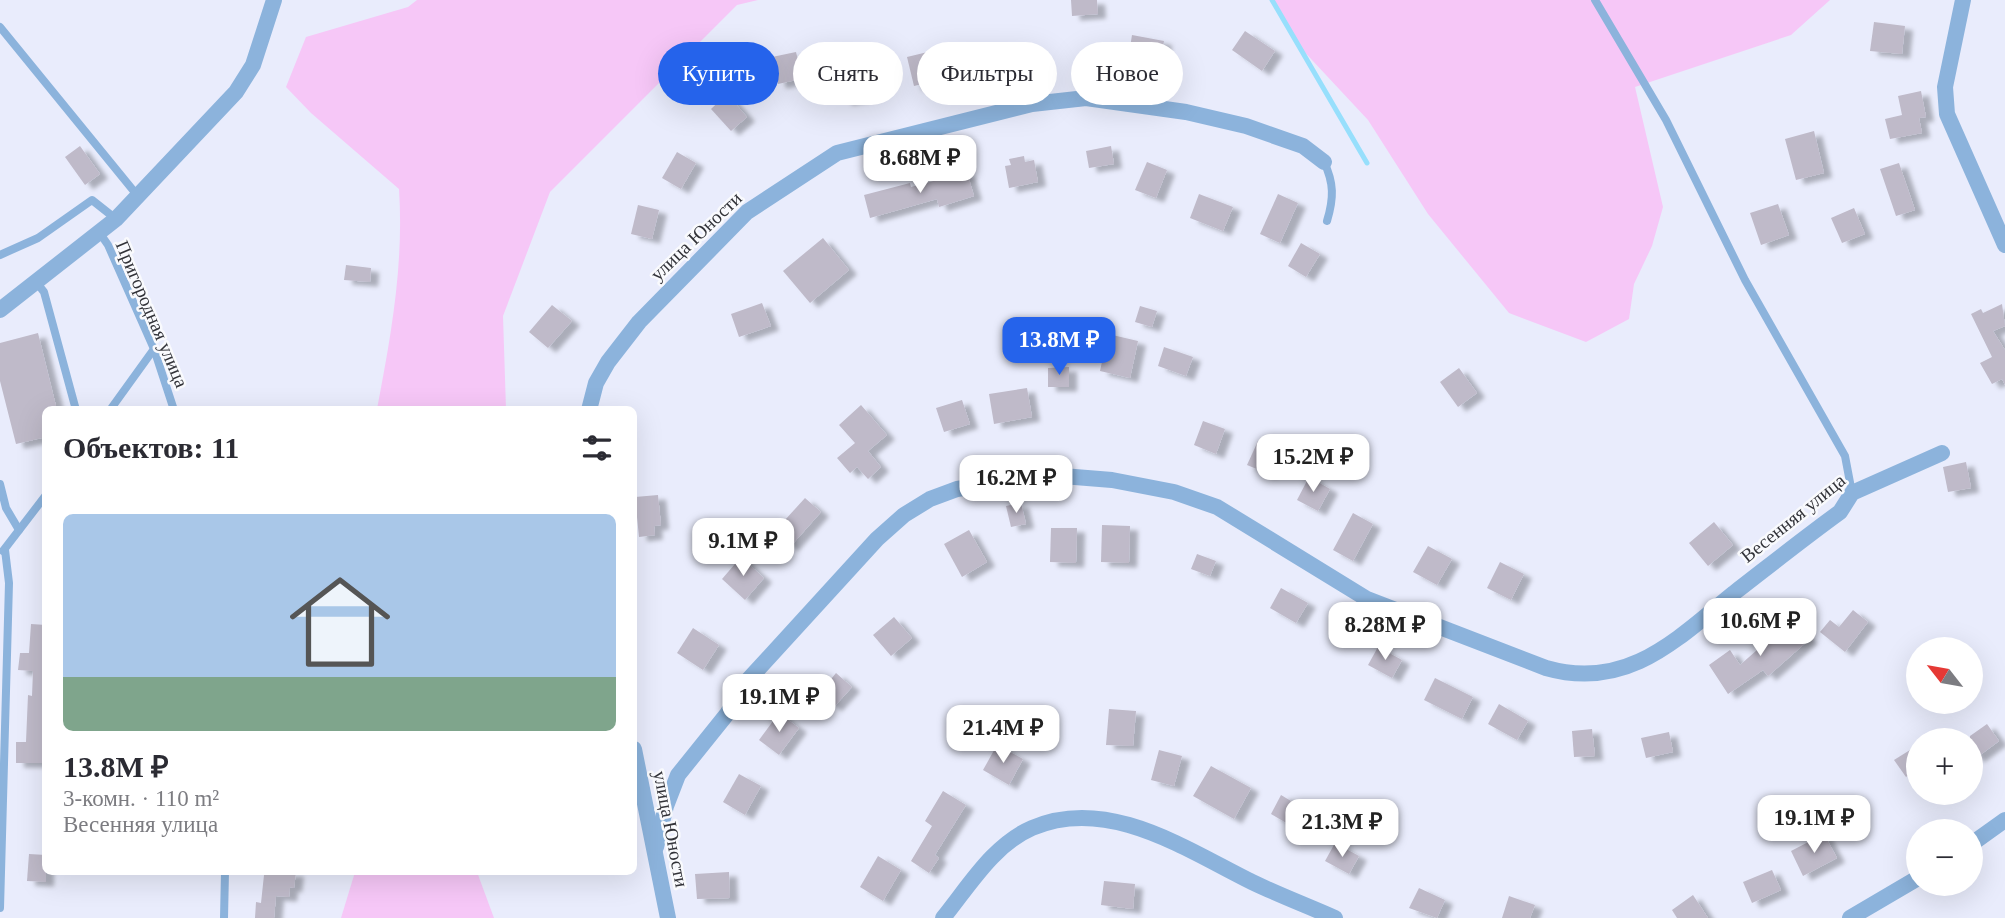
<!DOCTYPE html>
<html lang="ru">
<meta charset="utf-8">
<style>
:root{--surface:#fff;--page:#f2f2f3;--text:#2b2b33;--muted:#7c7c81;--line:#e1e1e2;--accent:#2563eb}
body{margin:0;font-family:"Times New Roman",serif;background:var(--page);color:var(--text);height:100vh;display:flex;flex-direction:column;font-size:26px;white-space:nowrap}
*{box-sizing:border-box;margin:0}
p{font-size:23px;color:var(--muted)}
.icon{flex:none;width:38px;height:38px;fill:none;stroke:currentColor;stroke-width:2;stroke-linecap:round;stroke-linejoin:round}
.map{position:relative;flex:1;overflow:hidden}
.panel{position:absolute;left:42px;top:406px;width:595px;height:469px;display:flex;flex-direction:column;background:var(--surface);border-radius:10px;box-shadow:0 7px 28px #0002}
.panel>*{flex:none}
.guide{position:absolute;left:658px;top:42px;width:665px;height:63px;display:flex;gap:14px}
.needle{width:46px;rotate:301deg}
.controls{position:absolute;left:1906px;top:637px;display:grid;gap:14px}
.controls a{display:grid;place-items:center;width:77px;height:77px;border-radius:50%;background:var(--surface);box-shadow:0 7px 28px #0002;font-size:35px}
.price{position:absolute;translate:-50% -60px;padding:0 16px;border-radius:14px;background:#fff;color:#222;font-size:23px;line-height:46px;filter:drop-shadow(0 2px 4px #0008)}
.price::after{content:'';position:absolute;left:50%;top:42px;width:21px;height:16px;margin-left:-10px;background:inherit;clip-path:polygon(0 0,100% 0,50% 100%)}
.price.active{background:var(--accent);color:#fff}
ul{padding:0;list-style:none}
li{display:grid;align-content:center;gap:14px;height:371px;padding:0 21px}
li+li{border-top:2px solid var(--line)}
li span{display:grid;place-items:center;height:217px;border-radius:10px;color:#555}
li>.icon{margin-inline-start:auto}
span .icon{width:126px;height:126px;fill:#fffc;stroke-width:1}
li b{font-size:30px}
h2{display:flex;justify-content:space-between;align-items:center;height:84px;padding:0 21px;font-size:30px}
.pill{padding:0 24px;border-radius:32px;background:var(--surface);box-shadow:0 7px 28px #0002;font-size:24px;line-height:63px}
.pill.active{background:var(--accent);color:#fff}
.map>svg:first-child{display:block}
.green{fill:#f6c7f7}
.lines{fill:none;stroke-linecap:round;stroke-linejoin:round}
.stream{stroke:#97dffc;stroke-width:5}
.building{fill:#bfbac9;filter:url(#shadow)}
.service{stroke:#8cb3dc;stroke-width:8}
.minor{stroke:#8cb3dc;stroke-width:16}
.labels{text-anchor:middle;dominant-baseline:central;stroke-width:5;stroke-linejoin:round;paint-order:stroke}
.street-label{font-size:19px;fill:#323339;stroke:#f9fafd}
</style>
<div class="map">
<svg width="2005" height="918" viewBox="0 0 2005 918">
<defs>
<filter id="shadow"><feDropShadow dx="8" dy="4.5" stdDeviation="2" flood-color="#0004"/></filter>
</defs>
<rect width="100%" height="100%" fill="#e9ecfc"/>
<g class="green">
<path d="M417,0H758L737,5L550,192L503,316L506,409H377C391,336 404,264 399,189L311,113L286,87L306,37L408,7Z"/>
<polygon points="1272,0 1830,0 1791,35 1635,87 1663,207 1652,246 1634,284 1629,319 1586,342 1509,313 1428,214 1368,120 1298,45"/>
<polygon points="355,872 477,872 494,918 341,918"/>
</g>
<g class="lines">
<polyline class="stream" points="1272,0 1367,163"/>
</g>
<g class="building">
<polygon points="1071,0 1097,0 1098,14 1072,16"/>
<polygon points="1874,22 1905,26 1902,54 1870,51"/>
<polygon points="1245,31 1275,51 1262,71 1232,50"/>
<polygon points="1132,35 1164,41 1159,72 1127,66"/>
<polygon points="936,50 943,79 914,86 907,57"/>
<polygon points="796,52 799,64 793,66 796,80 778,84 772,57"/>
<polygon points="870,74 874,95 844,101 840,80"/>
<polygon points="1921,91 1926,117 1919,118 1922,133 1890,139 1885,119 1902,115 1898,96"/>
<polygon points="727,94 747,117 731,131 711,109"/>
<polygon points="1814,131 1824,173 1796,180 1785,139"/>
<polygon points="80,146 100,174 85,185 65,157"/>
<polygon points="1111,146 1114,164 1089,168 1086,151"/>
<polygon points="677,152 696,163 681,189 662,178"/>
<polygon points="1024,156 1025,162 1034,160 1038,182 1009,188 1005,166 1011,165 1009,159"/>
<polygon points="1147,162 1167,170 1156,198 1135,190"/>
<polygon points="1899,163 1915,210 1896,216 1880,169"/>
<polygon points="967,172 974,196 939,207 937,199 870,218 864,195 910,183 911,187"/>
<polygon points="1199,194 1233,207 1223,231 1190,218"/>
<polygon points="1278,194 1298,203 1280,243 1260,234"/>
<polygon points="1778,204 1789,235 1761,245 1750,213"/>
<polygon points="638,205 659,210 652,239 631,234"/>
<polygon points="1854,208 1865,234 1842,243 1831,218"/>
<polygon points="823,238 849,270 810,303 783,271"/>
<polygon points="1301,243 1320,254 1306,277 1288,266"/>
<polygon points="346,265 371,268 370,282 344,280"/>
<polygon points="762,303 771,326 739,337 731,314"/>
<polygon points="2002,304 2005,326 1993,331 2005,350 2005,385 2002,379 1992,384 1980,363 1992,357 1971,314 1981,309 1983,313"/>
<polygon points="552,305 572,321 548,348 529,332"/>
<polygon points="1140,306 1157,311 1152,327 1135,322"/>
<polygon points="38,333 57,410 46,410 46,437 16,444 0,381 0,343"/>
<polygon points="1108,334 1138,341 1130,378 1100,371"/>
<polygon points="1164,347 1193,357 1186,376 1158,366"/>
<polygon points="1069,367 1069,387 1048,387 1048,368"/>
<polygon points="1459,368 1477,393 1458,407 1440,382"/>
<polygon points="1027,388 1032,417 994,424 989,394"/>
<polygon points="962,400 970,424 944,432 936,408"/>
<polygon points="861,405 887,435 868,451 881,467 868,479 857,467 850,473 837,458 855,443 839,425"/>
<polygon points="1203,421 1225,429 1216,454 1194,445"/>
<polygon points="1258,441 1280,451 1269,474 1247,465"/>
<polygon points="1966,462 1971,488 1948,492 1943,467"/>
<polygon points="1309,477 1330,489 1318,511 1297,500"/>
<polygon points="658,495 661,525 654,526 655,535 639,537 635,497"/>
<polygon points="805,498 821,512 790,547 774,532"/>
<polygon points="1021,503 1026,524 1011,527 1006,506"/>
<polygon points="1353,513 1373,524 1353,561 1333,550"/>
<polygon points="1714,522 1733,545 1708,566 1689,543"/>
<polygon points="1102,525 1130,526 1129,563 1101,562"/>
<polygon points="1051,528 1077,528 1076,563 1050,562"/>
<polygon points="969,530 987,562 962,577 944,544"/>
<polygon points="1428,546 1452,559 1437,585 1413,572"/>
<polygon points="1197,554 1216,561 1210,576 1191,569"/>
<polygon points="741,557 764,578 745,600 722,579"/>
<polygon points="1500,562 1524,574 1511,600 1487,588"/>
<polygon points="1281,588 1308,603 1296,623 1270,608"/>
<polygon points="1853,610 1868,622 1845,652 1820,632 1830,620 1839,627"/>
<polygon points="894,617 912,638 891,656 873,635"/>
<polygon points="1791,620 1810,639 1768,676 1763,670 1728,694 1709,665 1730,650 1740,665"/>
<polygon points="31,624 46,625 46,763 16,763 16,742 26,742 28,695 32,696 33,671 18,670 20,653 29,653"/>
<polygon points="693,628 719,645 703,670 677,653"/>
<polygon points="1378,647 1402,660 1392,678 1368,665"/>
<polygon points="836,673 852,687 834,707 819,694"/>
<polygon points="1435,678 1473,697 1462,719 1424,700"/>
<polygon points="1499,704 1528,721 1517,740 1488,724"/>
<polygon points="1109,709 1136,711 1133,746 1106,745"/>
<polygon points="779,713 799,728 779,755 759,740"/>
<polygon points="1987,724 1999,741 1976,758 1970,750 1970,736"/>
<polygon points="1592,729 1595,756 1574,757 1572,731"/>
<polygon points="1669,732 1673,752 1646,758 1641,738"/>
<polygon points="997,745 1023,759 1009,785 983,770"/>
<polygon points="1918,745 1918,769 1906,777 1894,760"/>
<polygon points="1159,750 1182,756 1174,786 1151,780"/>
<polygon points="1211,766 1251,788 1234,819 1193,796"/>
<polygon points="739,774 761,786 745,815 723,802"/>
<polygon points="943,791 966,805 935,855 939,858 929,873 911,861 932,826 925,821"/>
<polygon points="1281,795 1306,810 1295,828 1271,814"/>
<polygon points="1824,834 1837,858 1803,876 1791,851"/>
<polygon points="1335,843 1359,856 1349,874 1325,861"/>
<polygon points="29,854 46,855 46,882 27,881"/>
<polygon points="878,856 901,870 883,901 860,887"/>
<polygon points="1772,870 1781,890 1752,903 1743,882"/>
<polygon points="267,872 296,872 294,888 290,887 289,897 276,896 274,918 255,918 256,902 261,903 264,875 267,875"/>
<polygon points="729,872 730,898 697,899 695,874"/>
<polygon points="1104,881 1135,884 1133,909 1101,905"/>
<polygon points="1419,888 1445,900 1437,918 1409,908"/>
<polygon points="1693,895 1708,918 1677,918 1672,910"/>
<polygon points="1509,896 1535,905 1530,918 1502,918"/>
</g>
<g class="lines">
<g class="service">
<polyline points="1595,0 1666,120 1745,280 1845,456 1852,493"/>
<polyline points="0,27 137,195"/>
<path d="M1324,162C1334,183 1334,198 1327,221"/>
<polyline points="99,232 108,245 154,349 174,410"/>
<polyline points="0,255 38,238 92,200 116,219"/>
<polyline points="37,283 44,292 76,410"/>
<polyline points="110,410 154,349"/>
<polyline points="0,484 6,508 19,530"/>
<polyline points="3,551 46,495"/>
<polyline points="0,908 9,583 5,550"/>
<polyline points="224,918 225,872"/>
</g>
<g class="minor">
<polyline points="1963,0 1945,87 1947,114 2005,245"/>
<polyline points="0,310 116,219 236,92 253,65 274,0"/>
<polyline points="589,410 596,383 608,362 639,322 747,212 837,153 1032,104 1086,98 1186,112 1246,126 1303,146 1324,162"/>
<polyline points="634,749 668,918"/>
<polyline points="1970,845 2005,820"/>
<path d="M656,847L666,806L678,775L727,714L749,679L877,539L904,515L930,499L957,489L1050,475L1112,480L1174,492L1217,507L1367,599L1546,668C1627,691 1676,640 1734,593C1769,566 1804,538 1840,512L1852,493L1942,453"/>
<path d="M943,918C969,886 993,845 1032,828C1108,795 1187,850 1252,882C1279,895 1308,906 1335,918"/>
<polyline points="1850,918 1918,878"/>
</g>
</g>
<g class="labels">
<g class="street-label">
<text transform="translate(696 236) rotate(-44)">улица Юности</text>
<text transform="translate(152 314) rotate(67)">Пригородная улица</text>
<text transform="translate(1793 518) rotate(-39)">Весенняя улица</text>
<text transform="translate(671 829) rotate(79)">улица Юности</text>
</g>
</g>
</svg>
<div class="controls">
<a><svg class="needle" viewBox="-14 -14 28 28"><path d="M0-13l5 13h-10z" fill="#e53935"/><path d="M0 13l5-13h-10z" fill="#7c7c81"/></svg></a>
<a>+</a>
<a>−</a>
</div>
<b class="price" style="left:920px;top:195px">8.68M ₽</b>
<b class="price active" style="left:1059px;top:377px">13.8M ₽</b>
<b class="price" style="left:1313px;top:494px">15.2M ₽</b>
<b class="price" style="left:1016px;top:515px">16.2M ₽</b>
<b class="price" style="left:743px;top:578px">9.1M ₽</b>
<b class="price" style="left:1760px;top:658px">10.6M ₽</b>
<b class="price" style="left:1385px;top:662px">8.28M ₽</b>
<b class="price" style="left:779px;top:734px">19.1M ₽</b>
<b class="price" style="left:1003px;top:765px">21.4M ₽</b>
<b class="price" style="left:1814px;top:855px">19.1M ₽</b>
<b class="price" style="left:1342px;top:859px">21.3M ₽</b>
<div class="guide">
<a class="pill active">Купить</a>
<a class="pill">Снять</a>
<a class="pill">Фильтры</a>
<a class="pill">Новое</a>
</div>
<section class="panel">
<h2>Объектов: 11<svg class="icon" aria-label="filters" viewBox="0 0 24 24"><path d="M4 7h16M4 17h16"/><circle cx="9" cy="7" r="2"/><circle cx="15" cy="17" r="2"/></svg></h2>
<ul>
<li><span style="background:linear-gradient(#a9c7e8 75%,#7fa58c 0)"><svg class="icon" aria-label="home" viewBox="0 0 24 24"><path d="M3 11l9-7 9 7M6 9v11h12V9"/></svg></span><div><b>13.8M ₽</b><p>3-комн. · 110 m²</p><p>Весенняя улица</p></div></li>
</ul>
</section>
</div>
